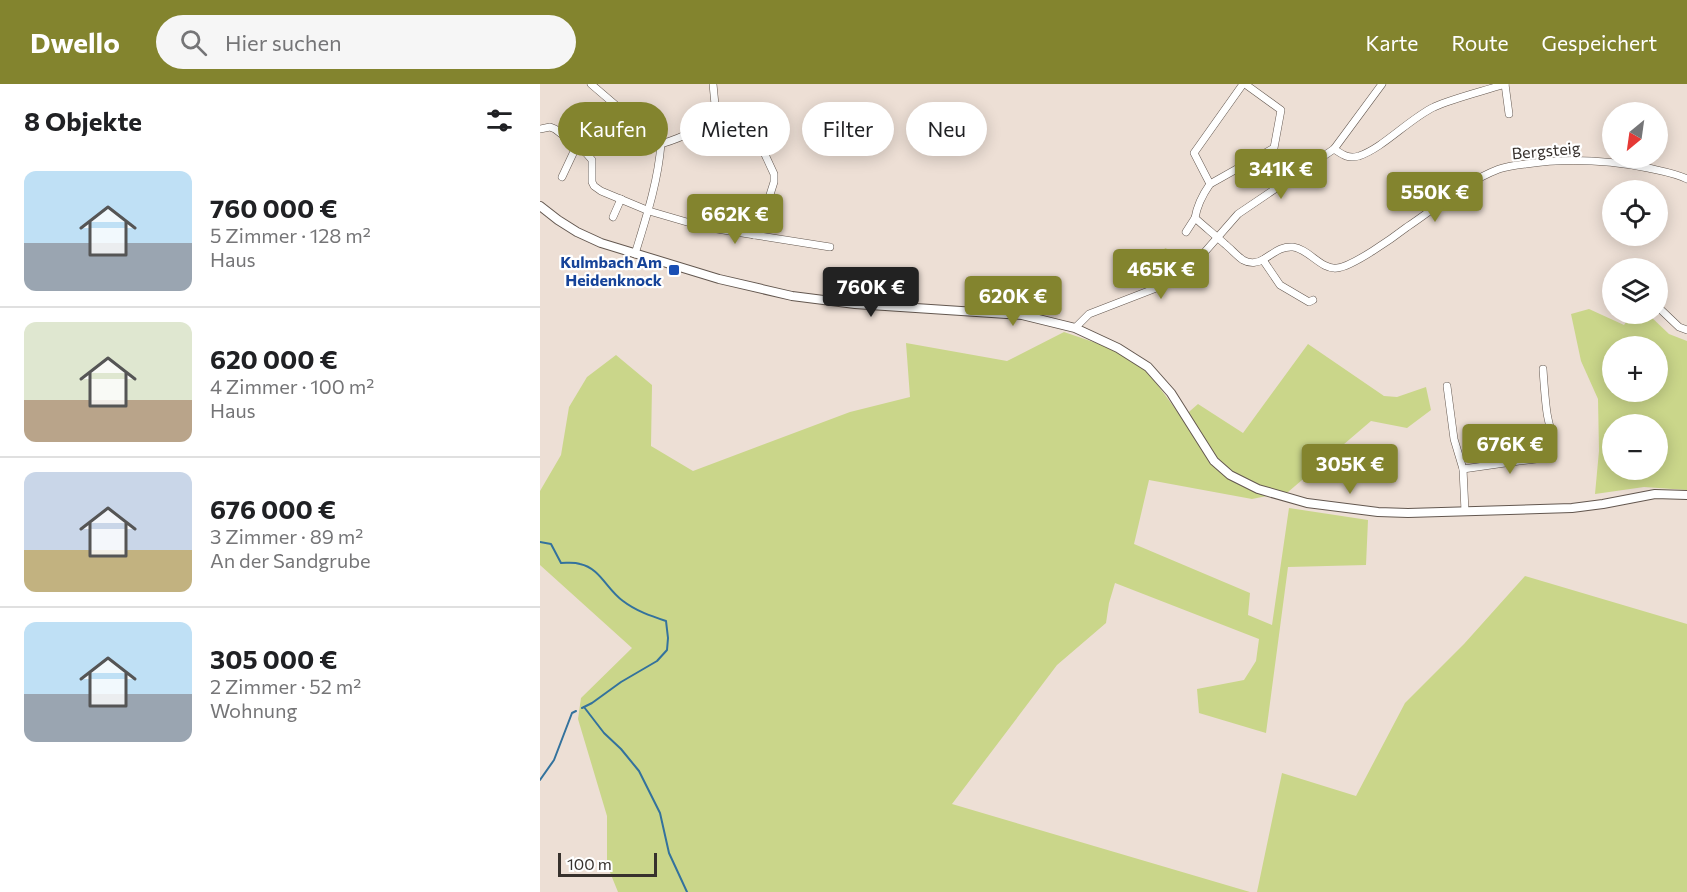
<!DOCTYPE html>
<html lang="de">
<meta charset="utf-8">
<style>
:root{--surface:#fff;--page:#f6f6f6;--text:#202124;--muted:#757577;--line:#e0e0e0;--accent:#83842e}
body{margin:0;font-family:Commissioner,sans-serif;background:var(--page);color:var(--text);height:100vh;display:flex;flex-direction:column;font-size:22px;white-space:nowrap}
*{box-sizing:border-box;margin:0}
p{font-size:20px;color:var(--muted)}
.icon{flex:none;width:33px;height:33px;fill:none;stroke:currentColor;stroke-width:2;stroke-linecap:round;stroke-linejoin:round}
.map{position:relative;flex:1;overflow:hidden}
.sheet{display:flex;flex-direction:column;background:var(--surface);width:540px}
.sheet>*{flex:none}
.guide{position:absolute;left:18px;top:18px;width:570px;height:54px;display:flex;gap:12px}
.needle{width:39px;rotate:209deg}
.controls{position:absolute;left:1062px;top:18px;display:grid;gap:12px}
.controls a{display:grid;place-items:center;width:66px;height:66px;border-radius:50%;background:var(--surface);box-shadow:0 3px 15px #0003;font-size:30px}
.scale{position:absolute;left:18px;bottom:15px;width:99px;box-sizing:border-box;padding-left:6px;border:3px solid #37312d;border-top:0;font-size:16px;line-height:21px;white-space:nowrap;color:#37312d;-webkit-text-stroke:4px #fff;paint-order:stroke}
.price{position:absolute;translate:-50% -51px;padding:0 14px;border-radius:6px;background:var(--accent);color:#fff;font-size:20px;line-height:39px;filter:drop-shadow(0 2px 3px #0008)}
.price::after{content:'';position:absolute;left:50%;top:36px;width:18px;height:14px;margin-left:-9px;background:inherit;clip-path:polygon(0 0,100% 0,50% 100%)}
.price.on{background:#222;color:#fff}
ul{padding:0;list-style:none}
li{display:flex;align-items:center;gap:18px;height:150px;padding:0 24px}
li+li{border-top:2px solid var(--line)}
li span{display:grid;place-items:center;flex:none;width:168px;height:120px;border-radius:12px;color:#555}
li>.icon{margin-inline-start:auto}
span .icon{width:72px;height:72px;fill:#fffc;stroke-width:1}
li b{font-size:26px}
h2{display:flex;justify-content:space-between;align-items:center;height:72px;padding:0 24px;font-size:26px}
.tag{padding:0 21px;border-radius:27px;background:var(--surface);box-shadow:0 3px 15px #0003;font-size:21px;line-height:54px}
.tag.on{background:var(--accent);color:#fff}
header{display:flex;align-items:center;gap:36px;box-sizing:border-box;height:84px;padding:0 30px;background:var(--accent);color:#fff}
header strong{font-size:28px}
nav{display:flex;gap:33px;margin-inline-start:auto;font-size:21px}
.search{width:420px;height:54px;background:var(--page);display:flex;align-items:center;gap:15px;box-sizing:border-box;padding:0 21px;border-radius:33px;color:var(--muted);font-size:22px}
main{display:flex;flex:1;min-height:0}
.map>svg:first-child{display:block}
.green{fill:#cad68a;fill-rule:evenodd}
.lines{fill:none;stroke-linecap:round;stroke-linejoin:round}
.stream{stroke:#33729d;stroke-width:2}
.minor-casing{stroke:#63574f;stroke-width:8}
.tertiary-casing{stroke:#63574f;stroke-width:10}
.minor{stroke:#fff;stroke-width:7}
.tertiary{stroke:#fff;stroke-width:8}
.transit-dot{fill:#1a4fb4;stroke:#fff;stroke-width:2}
.labels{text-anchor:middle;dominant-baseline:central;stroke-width:4.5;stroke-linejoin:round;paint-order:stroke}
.street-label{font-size:16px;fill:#37312d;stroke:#fff}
.transit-label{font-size:16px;font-weight:bold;fill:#164399;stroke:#fff;text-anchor:end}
</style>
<header>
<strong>Dwello</strong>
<div class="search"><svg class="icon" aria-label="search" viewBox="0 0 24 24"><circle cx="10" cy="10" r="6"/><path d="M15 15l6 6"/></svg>Hier suchen</div>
<nav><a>Karte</a><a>Route</a><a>Gespeichert</a></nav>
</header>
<main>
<section class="sheet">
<h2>8 Objekte<svg class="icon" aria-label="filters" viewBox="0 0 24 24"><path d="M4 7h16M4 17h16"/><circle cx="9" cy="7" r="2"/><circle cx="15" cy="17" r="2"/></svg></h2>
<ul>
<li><span style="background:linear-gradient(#bfe0f5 60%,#9aa5b1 0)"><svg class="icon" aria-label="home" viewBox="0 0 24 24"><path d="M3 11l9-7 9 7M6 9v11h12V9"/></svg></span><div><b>760 000 €</b><p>5 Zimmer · 128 m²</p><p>Haus</p></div></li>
<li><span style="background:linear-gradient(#dfe7d0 65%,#b9a48a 0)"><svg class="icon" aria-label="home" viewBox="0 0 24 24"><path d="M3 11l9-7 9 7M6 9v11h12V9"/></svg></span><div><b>620 000 €</b><p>4 Zimmer · 100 m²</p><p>Haus</p></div></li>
<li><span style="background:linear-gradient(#c9d6e8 65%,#c2b280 0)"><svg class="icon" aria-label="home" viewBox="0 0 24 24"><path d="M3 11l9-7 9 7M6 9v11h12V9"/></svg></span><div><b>676 000 €</b><p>3 Zimmer · 89 m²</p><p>An der Sandgrube</p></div></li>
<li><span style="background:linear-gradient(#bfe0f5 60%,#9aa5b1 0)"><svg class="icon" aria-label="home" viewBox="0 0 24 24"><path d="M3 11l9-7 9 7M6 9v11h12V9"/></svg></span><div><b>305 000 €</b><p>2 Zimmer · 52 m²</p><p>Wohnung</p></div></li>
</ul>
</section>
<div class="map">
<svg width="1147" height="808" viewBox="0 0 1147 808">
<rect width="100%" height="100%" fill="#eddfd5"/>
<g class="green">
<polygon points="625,164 649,174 631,186 618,180"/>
<path d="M1049,225L1084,241L1092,230H1108L1129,250L1147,257V406L1104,403L1055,410L1059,367L1058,315L1041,277L1031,230ZM1118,262V308H1072V262ZM1118,340V386H1072V340Z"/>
<polygon points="524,248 571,264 605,284 642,334 658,320 703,349 768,260 844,312 857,313 886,303 891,326 867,344 831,337 748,408 712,415 609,396 594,460 710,509 708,531 732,541 749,424 828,436 826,481 748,483 726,649 659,629 657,605 704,596 716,577 719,555 575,499 569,519 566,539 517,581 412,720 710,808 78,808 67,781 67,732 38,635 41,614 92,564 0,481 0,407 21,371 29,323 47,293 76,271 112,301 111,362 153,387 310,328 370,313 366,259 467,277"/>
<polygon points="985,492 1147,540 1147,808 717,808 742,689 816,712 865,619 924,560"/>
</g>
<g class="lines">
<g class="stream">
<path d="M0,458L11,460L21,479C28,479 34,478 40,480C60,484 67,506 83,517C96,527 111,532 126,537L128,554L127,566L117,577L81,598L52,619L42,624"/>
<polyline points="44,623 64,649 81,665 99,687 120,729 129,769 147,808"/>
<polyline points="0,696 14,676 32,629 36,627"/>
</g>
<defs>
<g id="minor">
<path d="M51,0L121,60C118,98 106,134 95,170"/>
<polyline points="173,0 176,31"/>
<path d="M705,0L741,26L734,64L670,100C663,110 657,122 655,134C665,143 676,152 686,161C691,165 697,172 703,176C710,180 718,179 724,175C734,169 741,162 753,163C769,165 781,186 797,184C812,183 854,153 867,143C897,123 925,98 959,85C968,82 977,81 986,80C1027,74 1067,76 1108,84C1121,87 1135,89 1147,95"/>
<polyline points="965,0 969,30"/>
<polyline points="176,31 210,45 215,49 234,90 234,98 228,117 218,128 214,151"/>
<polyline points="0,45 10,43 15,45 46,69 52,76 52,98 54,102 61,107 109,127 164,143 290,163"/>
<path d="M121,60C141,54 160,46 176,31"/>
<path d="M794,65C803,71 808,75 819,72C843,64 869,35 894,23C914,14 944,7 965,0"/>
<polyline points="22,93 37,61"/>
<polyline points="670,100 654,69 703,0"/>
<polyline points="73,133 81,115"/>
<polyline points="646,148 655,134"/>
<polyline points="723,176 740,201 769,218 773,216"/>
<polyline points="1069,198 1072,198"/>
<polyline points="1118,223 1139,243 1147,246"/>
<polyline points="535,244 549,230 624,201 649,186 698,130 794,65 842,0"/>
<polyline points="907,302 914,355 923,385 925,427"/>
<path d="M923,385L979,377L1005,374L1011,372C1016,358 1009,343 1007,329C1005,315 1004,300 1003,285"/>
</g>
<polyline id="tertiary" points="0,122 18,136 37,148 61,159 179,195 252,212 315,220 482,231 535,244 578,264 608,283 631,309 674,377 690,391 718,405 767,419 838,428 868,429 1032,424 1063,420 1115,410 1147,411"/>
</defs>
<use href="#minor" class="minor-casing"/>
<use href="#tertiary" class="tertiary-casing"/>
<use href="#minor" class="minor"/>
<use href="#tertiary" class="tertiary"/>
</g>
<rect class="transit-dot" x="128" y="180" width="12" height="12" rx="3"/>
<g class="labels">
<g class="street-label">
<text transform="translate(1006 66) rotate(-5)">Bergsteig</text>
</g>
<g class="transit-label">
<text x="122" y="177">Kulmbach Am<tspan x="122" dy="18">Heidenknock</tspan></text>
</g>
</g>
</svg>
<div class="controls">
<a><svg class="needle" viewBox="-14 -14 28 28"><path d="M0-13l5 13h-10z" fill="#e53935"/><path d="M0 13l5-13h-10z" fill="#757577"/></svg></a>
<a><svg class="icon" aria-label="locate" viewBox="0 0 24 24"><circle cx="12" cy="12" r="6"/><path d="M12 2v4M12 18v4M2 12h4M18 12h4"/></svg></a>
<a><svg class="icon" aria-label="layers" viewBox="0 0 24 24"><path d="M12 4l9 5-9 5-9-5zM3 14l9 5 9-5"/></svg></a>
<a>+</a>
<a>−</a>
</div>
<div class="scale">100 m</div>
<b class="price" style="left:741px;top:116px">341K €</b>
<b class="price" style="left:895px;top:139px">550K €</b>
<b class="price" style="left:195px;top:161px">662K €</b>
<b class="price" style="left:621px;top:216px">465K €</b>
<b class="price on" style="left:331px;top:234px">760K €</b>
<b class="price" style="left:473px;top:243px">620K €</b>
<b class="price" style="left:970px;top:391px">676K €</b>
<b class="price" style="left:810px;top:411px">305K €</b>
<div class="guide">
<a class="tag on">Kaufen</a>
<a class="tag">Mieten</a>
<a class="tag">Filter</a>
<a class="tag">Neu</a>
</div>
</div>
</main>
